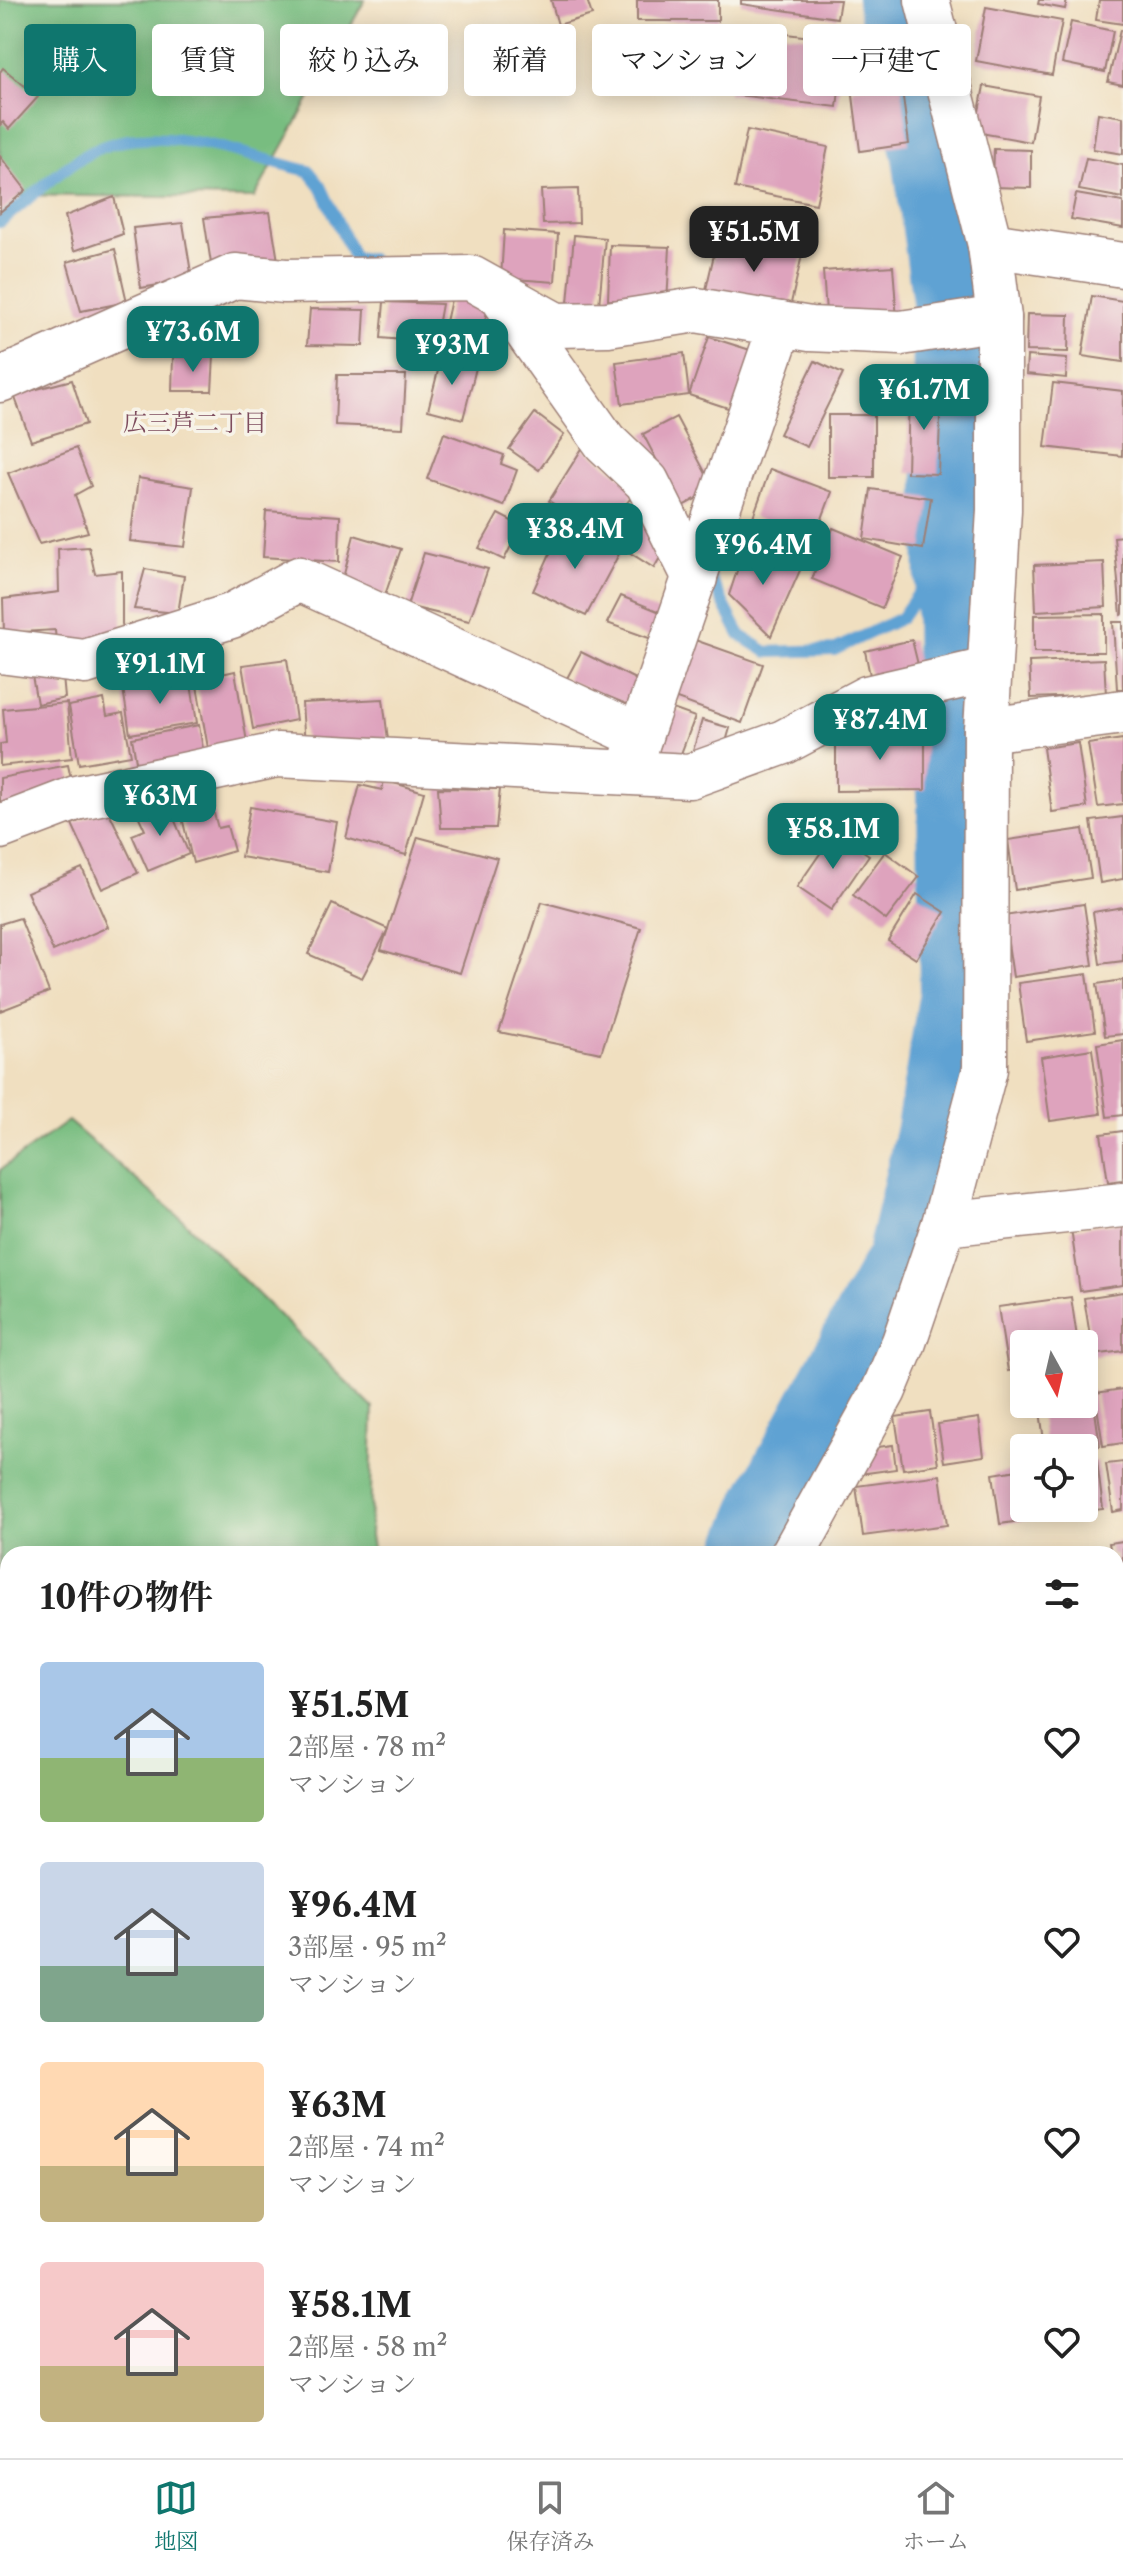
<!DOCTYPE html>
<html lang="ja">
<meta charset="utf-8">
<style>
:root{--surface:#fff;--page:#f2f2f2;--text:#222;--muted:#767676;--line:#e0e0e0;--accent:#0f766e}
body{margin:0;font-family:"Libre Caslon Text","Noto Serif JP",serif;background:var(--page);color:var(--text);height:100vh;display:flex;flex-direction:column;font-size:30px;white-space:nowrap}
*{box-sizing:border-box;margin:0}
p{font-size:26px;color:var(--muted)}
.icon{flex:none;width:44px;height:44px;fill:none;stroke:currentColor;stroke-width:2;stroke-linecap:round;stroke-linejoin:round}
.map{position:relative;flex:1;overflow:hidden}
.panel{position:absolute;left:0px;top:1546px;width:1124px;height:912px;display:flex;flex-direction:column;background:var(--surface);border-radius:24px 24px 0 0;box-shadow:0 4px 20px #0003}
.panel>*{flex:none}
.top-card{position:absolute;left:24px;top:24px;width:1076px;height:72px;display:flex;gap:16px}
.needle{width:52px;rotate:172deg}
.tools{position:absolute;left:1010px;top:1330px;display:grid;gap:16px}
.tools a{display:grid;place-items:center;width:88px;height:88px;border-radius:8px;background:var(--surface);box-shadow:0 4px 20px #0003;font-size:40px}
.price{position:absolute;translate:-50% -68px;padding:0 18px;border-radius:16px;background:var(--accent);color:#fff;font-size:26px;line-height:52px;filter:drop-shadow(0 2px 4px #0008)}
.price::after{content:'';position:absolute;left:50%;top:48px;width:24px;height:18px;margin-left:-12px;background:inherit;clip-path:polygon(0 0,100% 0,50% 100%)}
.price.on{background:#222;color:#fff}
ul{padding:0;list-style:none}
li{display:flex;align-items:center;gap:24px;height:200px;padding:0 40px}
li span{display:grid;place-items:center;flex:none;width:224px;height:160px;border-radius:8px;color:#555}
li>.icon{margin-inline-start:auto}
span .icon{width:96px;height:96px;fill:#fffc;stroke-width:1}
li b{font-size:34px}
h2{display:flex;justify-content:space-between;align-items:center;height:96px;padding:0 40px;font-size:34px}
.tag{padding:0 28px;border-radius:8px;background:var(--surface);box-shadow:0 4px 20px #0003;font-size:28px;line-height:72px}
.tag.on{background:var(--accent);color:#fff}
.tab-bar{display:flex;justify-content:space-around;align-items:center;height:112px;border-top:2px solid var(--line);background:var(--surface);font-size:22px;color:var(--muted)}
.tab-bar a{display:grid;justify-items:center;gap:4px}
.tab-bar .on{color:var(--accent)}
.map>svg:first-child{display:block}
.forest{fill:#78bd80;stroke:#616e56;stroke-width:2}
.lines{fill:none;stroke-linecap:round;stroke-linejoin:round}
.stream{stroke:#5fa2d3;stroke-width:12}
.river{stroke:#5fa2d3;stroke-width:72}
.building{fill:#dea3bd}
.minor-casing{stroke:#9d7f76;stroke-width:47}
.minor{stroke:#fff;stroke-width:44}
.labels{text-anchor:middle;dominant-baseline:central;stroke-width:7;stroke-linejoin:round;paint-order:stroke}
.neighbourhood-label{font-size:24px;fill:#7e4d5e;stroke:#f7f3e8}
</style>
<div class="map">
<svg width="1123" height="2458" viewBox="0 0 1123 2458">
<rect width="100%" height="100%" fill="#f7f3e8"/>
<filter id="ink" filterUnits="userSpaceOnUse"><feTurbulence type="fractalNoise" baseFrequency=".0125" numOctaves="2"/><feDisplacementMap in="SourceGraphic" scale="16" xChannelSelector="R" yChannelSelector="G"/><feConvolveMatrix kernelMatrix="1 2 1 2 8 2 1 2 1" color-interpolation-filters="sRGB"/></filter>
<filter id="wash" filterUnits="userSpaceOnUse"><feTurbulence type="fractalNoise" baseFrequency=".006" numOctaves="4" result="noise"/><feDisplacementMap in="SourceGraphic" scale="32" xChannelSelector="R" yChannelSelector="G"/><feGaussianBlur stdDeviation="1.8" result="paint"/><feColorMatrix in="noise" values="0 0 0 0 0 0 0 0 0 0 0 0 0 0 0 0 0 1.4 0 .05"/><feComposite in="paint" operator="in"/></filter>
<g filter="url(#wash)">
<rect width="100%" height="100%" fill="#f0dfc0"/>
<g class="forest">
<polygon points="0,0 365,0 254,198 0,195"/>
<polygon points="68,1121 184,1221 373,1408 370,1536 373,1554 8,1554 8,2450 259,2450 260,2458 0,2458 0,1170"/>
</g>
<g class="lines">
<g class="stream">
<path d="M0,222C27,201 64,165 93,151C155,119 245,156 309,171L321,186L354,258L370,259"/>
<polyline points="707,572 740,635 767,652 834,650 901,618 951,547"/>
</g>
<g class="river">
<polyline points="749,1554 769,1505 902,1259 931,1134 955,994 948,300 928,156 893,0"/>
<polyline points="781,2450 782,2458"/>
</g>
</g>
<g id="blocks">
<g class="building">
<polygon points="551,0 587,0 592,15 558,25"/>
<rect x="637" y="0" width="81" height="21"/>
<polygon points="741,0 840,0 837,18 741,4"/>
<polygon points="1039,0 1067,0 1065,9 1038,4"/>
<polygon points="1099,0 1123,0 1123,24 1096,20"/>
<polygon points="986,7 1062,21 1052,75 976,61"/>
<polygon points="1071,22 1113,31 1105,72 1062,63"/>
<polygon points="736,28 845,41 837,107 728,94"/>
<polygon points="1120,30 1123,31 1123,85 1108,82"/>
<polygon points="3,68 38,97 9,129 3,122 0,125 0,72"/>
<polygon points="901,82 909,144 860,151 852,88"/>
<polygon points="984,86 1039,96 1031,142 975,132"/>
<polygon points="1098,113 1123,117 1123,154 1093,149"/>
<polygon points="747,130 828,147 816,204 735,188"/>
<polygon points="994,149 1031,150 1031,188 993,187"/>
<polygon points="0,156 26,190 0,212"/>
<polygon points="1086,158 1123,165 1123,198 1079,190"/>
<polygon points="578,189 579,223 543,224 541,190"/>
<polygon points="1076,194 1123,202 1123,228 1071,219"/>
<polygon points="114,197 123,234 74,251 65,216"/>
<polygon points="270,212 278,261 212,270 204,218"/>
<polygon points="183,223 192,279 141,288 133,228"/>
<polygon points="504,230 558,234 555,282 501,278"/>
<polygon points="574,235 605,238 598,317 567,314"/>
<polygon points="718,237 802,255 789,312 705,294"/>
<polygon points="610,245 670,247 667,304 608,300"/>
<polygon points="115,249 127,302 81,311 67,262"/>
<polygon points="893,266 897,320 827,326 823,271"/>
<polygon points="453,291 490,301 481,335 445,326"/>
<polygon points="1092,296 1123,301 1123,362 1082,356"/>
<polygon points="384,302 442,304 435,343 381,338"/>
<polygon points="310,309 365,310 363,346 307,345"/>
<polygon points="1027,314 1069,315 1068,352 1026,351"/>
<polygon points="709,337 766,355 746,414 689,395"/>
<polygon points="684,353 689,395 622,404 616,362"/>
<polygon points="442,355 477,364 463,419 428,410"/>
<polygon points="214,356 212,391 172,391 173,357"/>
<polygon points="1027,356 1067,359 1066,378 1026,374"/>
<polygon points="815,361 843,374 807,447 779,434"/>
<polygon points="337,375 406,375 403,428 335,425"/>
<polygon points="72,380 86,424 31,441 14,395"/>
<polygon points="1053,383 1123,391 1122,456 1045,447"/>
<polygon points="909,391 941,392 938,474 907,473"/>
<polygon points="535,413 564,435 539,470 509,449"/>
<rect x="828" y="415" width="46" height="62"/>
<polygon points="676,417 714,489 681,507 643,434"/>
<polygon points="444,433 504,455 501,464 517,470 504,506 427,479"/>
<polygon points="583,447 638,489 622,509 670,540 654,568 549,501"/>
<polygon points="76,448 91,486 75,495 88,532 39,544 8,473"/>
<polygon points="770,469 832,492 814,540 753,517"/>
<polygon points="138,478 193,487 185,547 130,541"/>
<polygon points="871,489 931,498 923,549 864,539"/>
<polygon points="266,511 340,516 339,562 263,557"/>
<polygon points="498,514 521,526 504,560 479,548"/>
<polygon points="563,525 619,554 586,616 533,591"/>
<polygon points="833,528 903,557 882,608 812,579"/>
<polygon points="354,535 401,549 385,595 342,582"/>
<polygon points="1123,536 1123,614 1121,615 1114,537"/>
<polygon points="89,547 95,574 122,571 122,624 126,634 56,643 55,630 4,633 3,599 59,592 58,549"/>
<polygon points="745,547 801,568 771,636 729,595"/>
<polygon points="424,553 488,569 469,621 407,606"/>
<polygon points="1104,562 1106,607 1036,611 1034,565"/>
<polygon points="145,569 184,576 178,613 134,609"/>
<polygon points="621,596 670,616 660,642 607,623"/>
<polygon points="1104,614 1104,652 1034,652 1034,615"/>
<polygon points="1113,622 1123,622 1123,689 1117,689"/>
<polygon points="695,640 763,664 742,723 674,698"/>
<polygon points="912,640 920,673 872,685 865,651"/>
<polygon points="581,652 647,685 634,707 566,680"/>
<polygon points="287,659 296,720 253,729 242,665"/>
<polygon points="1104,659 1106,695 1031,698 1029,662"/>
<polygon points="62,666 65,698 37,704 31,670"/>
<polygon points="235,671 247,742 208,748 196,680"/>
<polygon points="190,677 197,723 130,734 123,688"/>
<polygon points="104,699 107,716 123,713 131,755 79,764 69,706"/>
<polygon points="383,699 388,740 305,745 302,703"/>
<polygon points="67,703 72,758 0,766 0,744 6,743 3,709"/>
<polygon points="667,707 695,717 677,764 649,754"/>
<polygon points="702,720 730,728 721,759 693,751"/>
<polygon points="199,725 205,761 138,773 132,738"/>
<polygon points="925,733 925,790 836,791 836,734"/>
<polygon points="1123,739 1123,804 1098,807 1088,744"/>
<polygon points="1078,743 1087,807 1052,812 1043,748"/>
<polygon points="68,765 74,793 0,811 0,778"/>
<polygon points="384,780 424,792 406,855 346,838 360,785 382,790"/>
<polygon points="438,788 500,789 496,828 441,828"/>
<polygon points="209,796 218,828 227,826 234,851 193,863 178,801"/>
<polygon points="167,802 189,854 148,871 132,835 145,830 138,815"/>
<polygon points="250,807 337,822 328,872 241,857"/>
<polygon points="107,808 138,873 102,889 72,824"/>
<polygon points="1123,817 1123,879 1100,883 1091,821"/>
<polygon points="1083,829 1091,878 1015,890 1008,840"/>
<polygon points="835,832 869,855 831,910 797,887"/>
<polygon points="418,837 497,858 460,973 381,950"/>
<polygon points="885,852 919,877 886,920 853,895"/>
<polygon points="82,868 108,927 53,951 27,892"/>
<polygon points="917,894 945,912 916,959 888,941"/>
<polygon points="542,902 641,928 601,1053 499,1032"/>
<polygon points="332,904 388,929 362,978 308,954"/>
<polygon points="1084,904 1093,965 1013,977 1004,916"/>
<polygon points="1123,907 1123,961 1100,964 1093,912"/>
<polygon points="20,918 49,992 0,1011 0,924"/>
<polygon points="1087,974 1095,1031 1026,1041 1018,983"/>
<polygon points="1123,980 1123,1034 1105,1036 1097,984"/>
<polygon points="1123,1040 1123,1115 1107,1117 1097,1044"/>
<polygon points="1092,1049 1101,1114 1050,1121 1041,1057"/>
<polygon points="1123,1131 1123,1180 1108,1182 1101,1134"/>
<polygon points="1123,1222 1123,1285 1080,1291 1071,1229"/>
<polygon points="1123,1292 1123,1351 1093,1355 1084,1298"/>
<polygon points="1071,1297 1078,1344 1024,1344 1024,1368 1008,1371 998,1307"/>
<polygon points="1123,1389 1123,1443 1103,1446 1095,1393"/>
<polygon points="1092,1390 1100,1446 1045,1448 1039,1404 1084,1404 1084,1391"/>
<polygon points="930,1412 938,1464 903,1469 895,1417"/>
<polygon points="979,1418 984,1456 944,1462 938,1424"/>
<polygon points="893,1445 896,1469 859,1474 856,1450"/>
<polygon points="1097,1461 1103,1509 1052,1516 1051,1508 1084,1508 1084,1462"/>
<polygon points="1123,1462 1123,1510 1113,1512 1106,1464"/>
<polygon points="1024,1469 1024,1508 1047,1508 1048,1517 1000,1524 993,1474"/>
<polygon points="940,1475 947,1525 863,1536 856,1486"/>
<polygon points="1123,1541 1123,1595 1117,1596 1116,1554 1111,1554 1109,1543"/>
<polygon points="1123,1720 1123,1784 1116,1785 1116,1721"/>
<polygon points="1123,1884 1123,1940 1116,1941 1116,1885"/>
<polygon points="1123,2069 1123,2101 1120,2101 1116,2070"/>
<polygon points="1116,2107 1123,2142 1123,2165 1116,2166"/>
<polygon points="1123,2206 1123,2268 1117,2269 1116,2207"/>
<polygon points="1123,2278 1123,2334 1121,2334 1116,2279"/>
<polygon points="1119,2375 1123,2431 1116,2432 1116,2376"/>
<polygon points="691,2450 766,2450 767,2458 692,2458"/>
<polygon points="841,2450 885,2450 886,2458 842,2458"/>
<polygon points="1030,2450 1031,2458 986,2458 986,2456"/>
</g>
</g>
</g>
<g filter="url(#ink)">
<use href="#blocks" fill-opacity="0" stroke="#9d7f76" stroke-width="2"/>
<g class="lines">
<defs>
<g id="minor">
<polyline points="990,245 1123,265"/>
<polyline points="505,301 605,442 647,482 695,578"/>
<polyline points="0,380 235,276 285,281 471,278 556,325 608,324 696,310 810,329 901,333 999,318"/>
<polyline points="0,651 85,662 231,616 299,579 640,736 629,770"/>
<polyline points="986,730 1123,712"/>
<polyline points="640,736 781,324"/>
<polyline points="0,827 76,798 277,755 690,776 784,742 867,698 988,670"/>
<polyline points="944,1224 1123,1205"/>
<polyline points="793,1554 884,1390 904,1342 944,1224 985,1069 986,730 999,510 999,318 990,245 927,0"/>
<polyline points="1116,1698 1123,1697"/>
<polyline points="803,2450 804,2458"/>
</g>
</defs>
<use href="#minor" class="minor-casing"/>
<use href="#minor" class="minor"/>
</g>
</g>
<g class="labels">
<g class="neighbourhood-label">
<text x="195" y="422">広三芦二丁目</text>
</g>
</g>
</svg>
<div class="tools">
<a><svg class="needle" viewBox="-14 -14 28 28"><path d="M0-13l5 13h-10z" fill="#e53935"/><path d="M0 13l5-13h-10z" fill="#767676"/></svg></a>
<a><svg class="icon" aria-label="locate" viewBox="0 0 24 24"><circle cx="12" cy="12" r="6"/><path d="M12 2v4M12 18v4M2 12h4M18 12h4"/></svg></a>
</div>
<b class="price on" style="left:754px;top:274px">¥51.5M</b>
<b class="price" style="left:193px;top:374px">¥73.6M</b>
<b class="price" style="left:452px;top:387px">¥93M</b>
<b class="price" style="left:924px;top:432px">¥61.7M</b>
<b class="price" style="left:575px;top:571px">¥38.4M</b>
<b class="price" style="left:763px;top:587px">¥96.4M</b>
<b class="price" style="left:160px;top:706px">¥91.1M</b>
<b class="price" style="left:880px;top:762px">¥87.4M</b>
<b class="price" style="left:160px;top:838px">¥63M</b>
<b class="price" style="left:833px;top:871px">¥58.1M</b>
<div class="top-card">
<a class="tag on">購入</a>
<a class="tag">賃貸</a>
<a class="tag">絞り込み</a>
<a class="tag">新着</a>
<a class="tag">マンション</a>
<a class="tag">一戸建て</a>
</div>
<section class="panel">
<h2>10件の物件<svg class="icon" aria-label="filters" viewBox="0 0 24 24"><path d="M4 7h16M4 17h16"/><circle cx="9" cy="7" r="2"/><circle cx="15" cy="17" r="2"/></svg></h2>
<ul>
<li><span style="background:linear-gradient(#a9c7e8 60%,#8fb573 0)"><svg class="icon" aria-label="home" viewBox="0 0 24 24"><path d="M3 11l9-7 9 7M6 9v11h12V9"/></svg></span><div><b>¥51.5M</b><p>2部屋 · 78 m²</p><p>マンション</p></div><svg class="icon" aria-label="heart" viewBox="0 0 24 24"><path d="M12 20l-8-8c-3-5 5-10 8-4 3-6 11-1 8 4z"/></svg></li>
<li><span style="background:linear-gradient(#c9d6e8 65%,#7fa58c 0)"><svg class="icon" aria-label="home" viewBox="0 0 24 24"><path d="M3 11l9-7 9 7M6 9v11h12V9"/></svg></span><div><b>¥96.4M</b><p>3部屋 · 95 m²</p><p>マンション</p></div><svg class="icon" aria-label="heart" viewBox="0 0 24 24"><path d="M12 20l-8-8c-3-5 5-10 8-4 3-6 11-1 8 4z"/></svg></li>
<li><span style="background:linear-gradient(#ffd9b3 65%,#c2b280 0)"><svg class="icon" aria-label="home" viewBox="0 0 24 24"><path d="M3 11l9-7 9 7M6 9v11h12V9"/></svg></span><div><b>¥63M</b><p>2部屋 · 74 m²</p><p>マンション</p></div><svg class="icon" aria-label="heart" viewBox="0 0 24 24"><path d="M12 20l-8-8c-3-5 5-10 8-4 3-6 11-1 8 4z"/></svg></li>
<li><span style="background:linear-gradient(#f6c9c9 65%,#c2b280 0)"><svg class="icon" aria-label="home" viewBox="0 0 24 24"><path d="M3 11l9-7 9 7M6 9v11h12V9"/></svg></span><div><b>¥58.1M</b><p>2部屋 · 58 m²</p><p>マンション</p></div><svg class="icon" aria-label="heart" viewBox="0 0 24 24"><path d="M12 20l-8-8c-3-5 5-10 8-4 3-6 11-1 8 4z"/></svg></li>
</ul>
</section>
</div>
<nav class="tab-bar">
<a class="on"><svg class="icon" aria-label="map" viewBox="0 0 24 24"><path d="M3 6l6-2 6 2 6-2v14l-6 2-6-2-6 2zM9 4v14M15 6v14"/></svg>地図</a>
<a><svg class="icon" aria-label="saved" viewBox="0 0 24 24"><path d="M7 4h10v16l-5-4-5 4z"/></svg>保存済み</a>
<a><svg class="icon" aria-label="home" viewBox="0 0 24 24"><path d="M3 11l9-7 9 7M6 9v11h12V9"/></svg>ホーム</a>
</nav>
